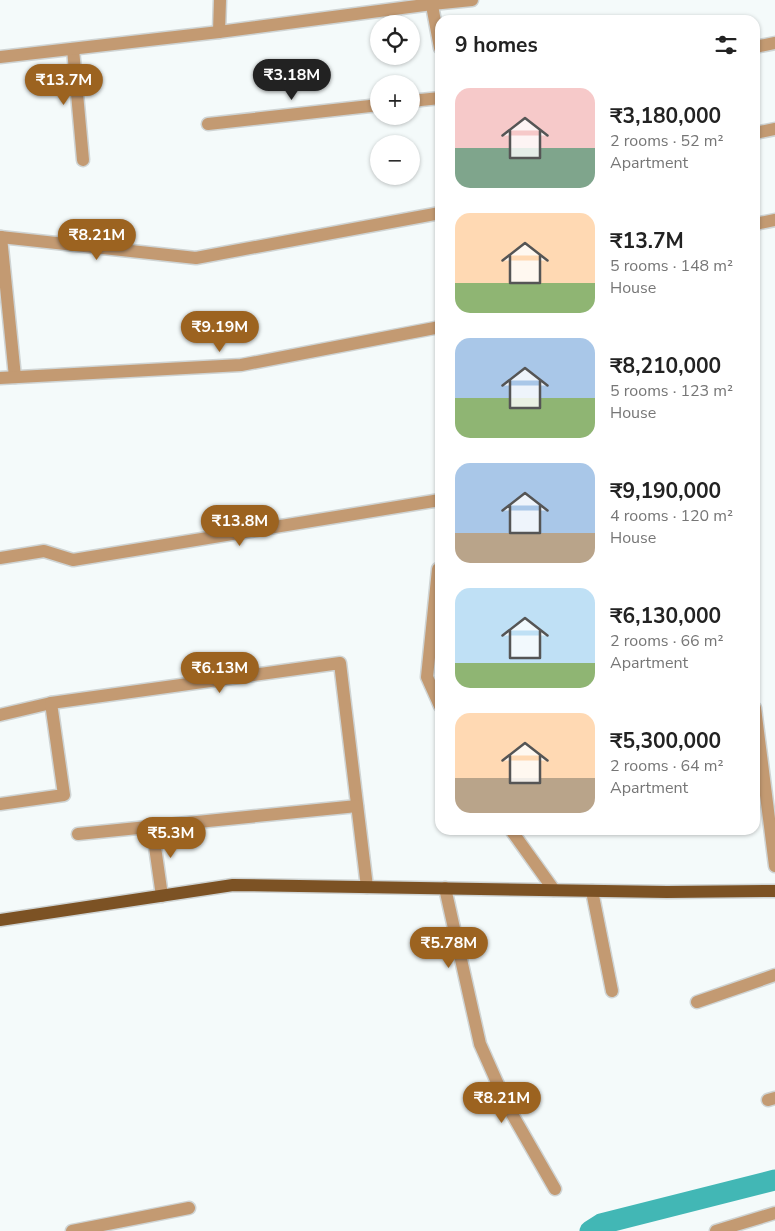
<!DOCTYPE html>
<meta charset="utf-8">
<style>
:root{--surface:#fff;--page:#f2f2f2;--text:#222;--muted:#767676;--accent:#9c6320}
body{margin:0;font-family:"Nunito Sans",sans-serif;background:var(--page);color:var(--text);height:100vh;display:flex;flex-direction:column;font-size:19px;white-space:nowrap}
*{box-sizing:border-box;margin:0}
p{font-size:16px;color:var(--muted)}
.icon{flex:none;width:28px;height:28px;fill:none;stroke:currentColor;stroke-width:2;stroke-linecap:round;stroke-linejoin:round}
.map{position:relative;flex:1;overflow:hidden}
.drawer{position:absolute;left:435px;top:15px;width:325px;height:820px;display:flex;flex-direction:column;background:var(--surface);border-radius:15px;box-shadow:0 1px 4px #0004}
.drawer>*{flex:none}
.tools{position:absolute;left:370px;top:15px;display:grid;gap:10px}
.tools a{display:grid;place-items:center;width:50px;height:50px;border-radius:50%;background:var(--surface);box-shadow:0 1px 4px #0004;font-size:25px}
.price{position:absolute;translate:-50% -42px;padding:0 11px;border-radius:18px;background:var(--accent);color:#fff;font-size:16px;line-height:32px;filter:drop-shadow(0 1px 2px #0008)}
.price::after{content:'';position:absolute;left:50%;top:30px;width:15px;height:11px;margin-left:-8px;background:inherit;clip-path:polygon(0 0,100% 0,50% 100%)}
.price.current{background:#222;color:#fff}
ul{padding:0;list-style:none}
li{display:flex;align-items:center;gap:15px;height:125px;padding:0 20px}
li span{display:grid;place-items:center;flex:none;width:140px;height:100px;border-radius:15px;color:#555}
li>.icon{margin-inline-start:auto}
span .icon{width:60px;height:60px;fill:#fffc;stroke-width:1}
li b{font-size:21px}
h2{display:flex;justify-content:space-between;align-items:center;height:60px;padding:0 20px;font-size:21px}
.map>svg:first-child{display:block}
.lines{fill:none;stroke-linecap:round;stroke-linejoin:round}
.canal{stroke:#42b7b5;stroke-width:21}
.minor-casing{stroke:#cfd4d4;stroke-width:15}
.major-casing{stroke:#cfd4d4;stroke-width:15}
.minor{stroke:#c39a72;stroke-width:12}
.major{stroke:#7c5224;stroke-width:12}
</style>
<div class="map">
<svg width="775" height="1231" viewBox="0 0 775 1231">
<rect width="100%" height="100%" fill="#f4fafa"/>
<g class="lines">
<polyline class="canal" points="590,1231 601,1224 775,1180"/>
<defs>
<g id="minor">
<polyline points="431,0 440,48"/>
<polyline points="219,32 220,0"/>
<polyline points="755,47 775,43"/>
<polyline points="73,49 83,160"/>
<polyline points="0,57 219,32 432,4 472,0"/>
<polyline points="411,101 440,98"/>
<polyline points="208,124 379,105"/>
<polyline points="755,133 775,129"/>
<polyline points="755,224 775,220"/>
<polyline points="0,237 196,258 440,213"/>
<polyline points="1,237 15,377"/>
<polyline points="0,378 241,365 440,327"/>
<polyline points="0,558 44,551 73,560 440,500"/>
<polyline points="440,568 438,569 427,677 440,706"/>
<polyline points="755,708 775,866"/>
<polyline points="0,715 51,703"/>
<polyline points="0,804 64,795 51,703 340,663 367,887"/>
<polyline points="152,826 162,896"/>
<polyline points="511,830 554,890"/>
<polyline points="78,834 357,806"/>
<polyline points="445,888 480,1044 508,1107 555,1189"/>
<polyline points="592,891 612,991"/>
<polyline points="697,1002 775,975"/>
<polyline points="768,1100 775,1098"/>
<polyline points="72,1231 189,1208"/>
<polyline points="716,1231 775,1213"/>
</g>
<polyline id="major" points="0,920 233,885 667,892 775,891"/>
</defs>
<use href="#minor" class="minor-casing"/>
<use href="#major" class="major-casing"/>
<use href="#minor" class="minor"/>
<use href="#major" class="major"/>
</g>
</svg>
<div class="tools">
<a><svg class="icon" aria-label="locate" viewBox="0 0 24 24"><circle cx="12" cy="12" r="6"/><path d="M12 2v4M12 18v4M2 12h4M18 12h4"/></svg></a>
<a>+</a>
<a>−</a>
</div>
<b class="price current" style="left:292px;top:101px">₹3.18M</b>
<b class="price" style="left:64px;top:106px">₹13.7M</b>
<b class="price" style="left:97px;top:261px">₹8.21M</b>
<b class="price" style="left:220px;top:353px">₹9.19M</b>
<b class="price" style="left:240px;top:547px">₹13.8M</b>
<b class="price" style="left:220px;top:694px">₹6.13M</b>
<b class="price" style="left:171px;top:859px">₹5.3M</b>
<b class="price" style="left:449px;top:969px">₹5.78M</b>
<b class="price" style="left:502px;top:1124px">₹8.21M</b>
<section class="drawer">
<h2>9 homes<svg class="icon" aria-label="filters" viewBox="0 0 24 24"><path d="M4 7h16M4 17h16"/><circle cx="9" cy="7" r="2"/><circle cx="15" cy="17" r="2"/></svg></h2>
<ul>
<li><span style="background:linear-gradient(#f6c9c9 60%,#7fa58c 0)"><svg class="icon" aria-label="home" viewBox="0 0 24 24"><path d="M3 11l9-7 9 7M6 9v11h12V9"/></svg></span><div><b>₹3,180,000</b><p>2 rooms · 52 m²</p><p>Apartment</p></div></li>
<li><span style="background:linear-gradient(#ffd9b3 70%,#8fb573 0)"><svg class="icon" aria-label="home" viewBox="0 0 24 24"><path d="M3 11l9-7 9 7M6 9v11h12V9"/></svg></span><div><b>₹13.7M</b><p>5 rooms · 148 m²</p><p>House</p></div></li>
<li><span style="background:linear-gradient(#a9c7e8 60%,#8fb573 0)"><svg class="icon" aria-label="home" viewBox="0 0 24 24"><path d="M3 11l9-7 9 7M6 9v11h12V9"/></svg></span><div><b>₹8,210,000</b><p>5 rooms · 123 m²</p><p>House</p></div></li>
<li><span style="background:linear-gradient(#a9c7e8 70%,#b9a48a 0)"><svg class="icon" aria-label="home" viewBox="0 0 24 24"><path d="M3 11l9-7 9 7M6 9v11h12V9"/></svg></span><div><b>₹9,190,000</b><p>4 rooms · 120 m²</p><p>House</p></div></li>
<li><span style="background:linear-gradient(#bfe0f5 75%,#8fb573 0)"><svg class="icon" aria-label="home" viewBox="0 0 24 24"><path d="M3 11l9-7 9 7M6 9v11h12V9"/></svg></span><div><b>₹6,130,000</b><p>2 rooms · 66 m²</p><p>Apartment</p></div></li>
<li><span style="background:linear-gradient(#ffd9b3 65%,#b9a48a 0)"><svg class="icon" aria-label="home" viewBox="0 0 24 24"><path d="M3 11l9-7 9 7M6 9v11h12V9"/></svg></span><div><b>₹5,300,000</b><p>2 rooms · 64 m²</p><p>Apartment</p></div></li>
</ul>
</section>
</div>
